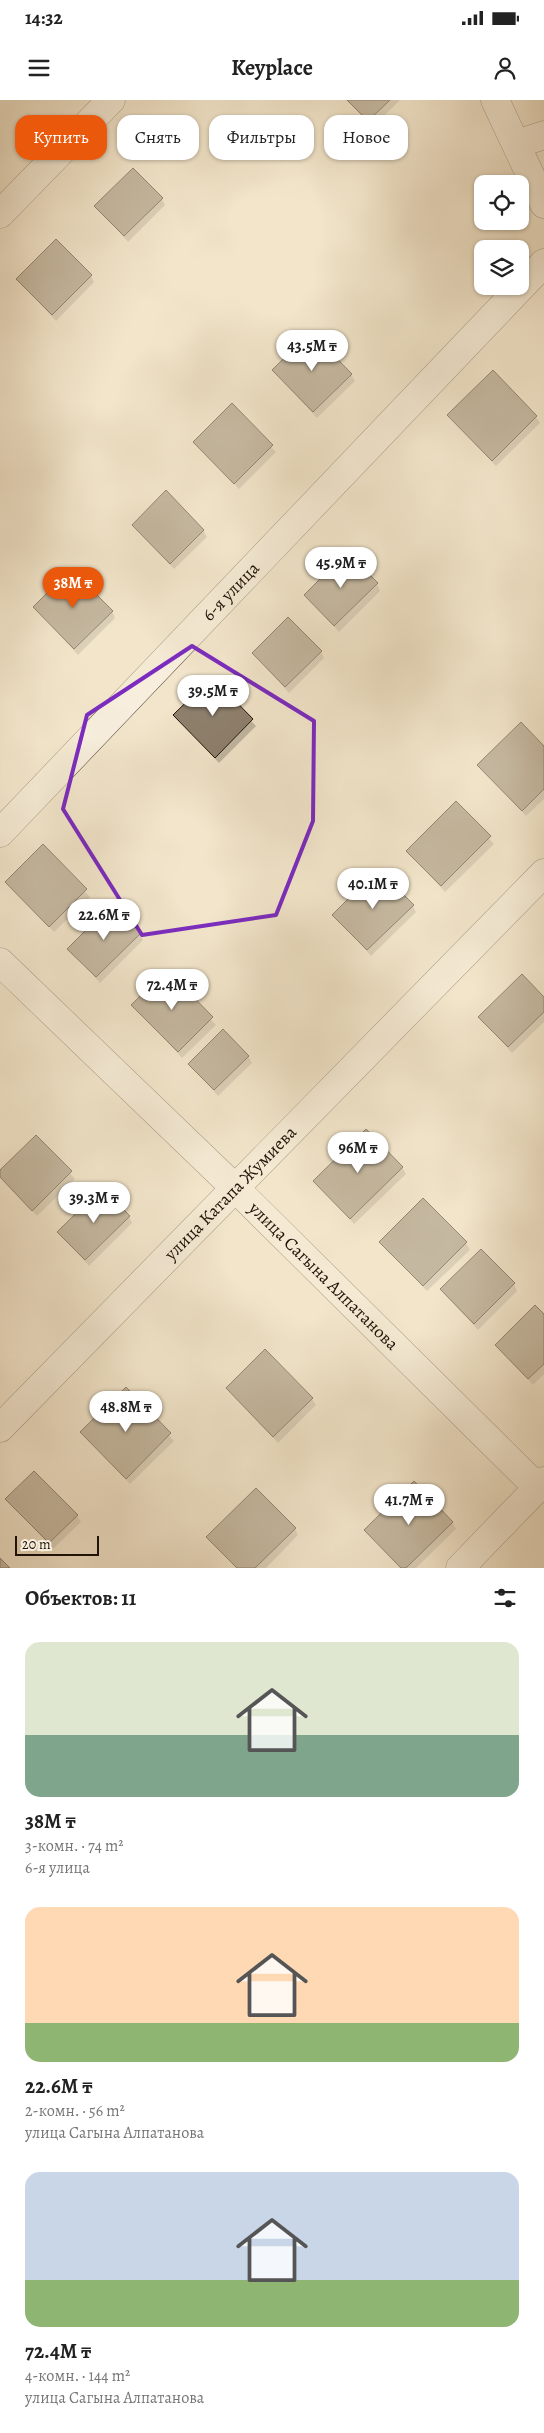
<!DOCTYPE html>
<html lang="ru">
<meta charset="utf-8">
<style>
:root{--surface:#fff;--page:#f2f2f2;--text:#222;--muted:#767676;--accent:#ea580c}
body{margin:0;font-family:Alegreya,serif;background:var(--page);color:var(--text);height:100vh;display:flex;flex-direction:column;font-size:19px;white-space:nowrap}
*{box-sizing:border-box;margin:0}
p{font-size:16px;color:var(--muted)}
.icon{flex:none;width:28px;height:28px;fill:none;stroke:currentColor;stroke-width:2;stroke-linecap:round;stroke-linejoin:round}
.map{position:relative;height:1468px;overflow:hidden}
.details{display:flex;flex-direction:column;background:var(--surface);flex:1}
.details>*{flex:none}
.hud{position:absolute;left:15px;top:15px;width:515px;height:45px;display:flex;gap:10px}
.fabs{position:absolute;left:474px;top:75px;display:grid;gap:10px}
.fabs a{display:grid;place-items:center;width:55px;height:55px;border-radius:10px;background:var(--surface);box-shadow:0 1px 4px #0004;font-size:25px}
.scale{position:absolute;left:15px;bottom:12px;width:84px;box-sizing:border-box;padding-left:5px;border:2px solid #211308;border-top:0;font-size:14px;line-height:18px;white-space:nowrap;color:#211308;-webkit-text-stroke:4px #f7eedd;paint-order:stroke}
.price{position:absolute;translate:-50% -42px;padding:0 11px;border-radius:18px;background:#fff;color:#222;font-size:16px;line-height:32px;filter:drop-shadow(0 1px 2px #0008)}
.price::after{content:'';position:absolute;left:50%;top:30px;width:15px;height:11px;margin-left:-8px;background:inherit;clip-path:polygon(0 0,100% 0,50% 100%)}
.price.selected{background:var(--accent);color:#fff}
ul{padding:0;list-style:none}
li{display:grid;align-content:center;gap:10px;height:265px;padding:0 25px}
li span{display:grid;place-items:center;height:155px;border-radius:15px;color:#555}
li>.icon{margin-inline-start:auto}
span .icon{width:90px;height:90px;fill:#fffc;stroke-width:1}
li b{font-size:21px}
h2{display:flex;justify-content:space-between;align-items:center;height:60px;padding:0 25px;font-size:21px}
.chip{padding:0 18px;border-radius:15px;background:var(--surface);box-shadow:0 1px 4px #0004;font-size:18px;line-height:45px}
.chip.selected{background:var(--accent);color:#fff}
.status{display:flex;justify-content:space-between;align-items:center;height:35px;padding:0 25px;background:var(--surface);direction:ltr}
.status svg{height:14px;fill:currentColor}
header{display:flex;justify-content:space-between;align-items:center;height:65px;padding:0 25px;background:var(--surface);font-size:22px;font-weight:700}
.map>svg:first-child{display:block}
.shadow{fill:#0003}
.building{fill:#8e806d;stroke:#211308}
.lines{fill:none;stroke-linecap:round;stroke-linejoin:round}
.street-casing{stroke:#554839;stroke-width:29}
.street{stroke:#f7eedd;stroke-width:28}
.marked{fill:none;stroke:#7b2cbf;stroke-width:4;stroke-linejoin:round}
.labels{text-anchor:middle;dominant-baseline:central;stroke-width:4.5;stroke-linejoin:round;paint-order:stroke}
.street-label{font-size:18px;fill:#211308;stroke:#f7eedd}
</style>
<div class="status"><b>14:32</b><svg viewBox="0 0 49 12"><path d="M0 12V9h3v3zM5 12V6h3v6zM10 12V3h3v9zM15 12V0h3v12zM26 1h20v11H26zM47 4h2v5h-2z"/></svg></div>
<header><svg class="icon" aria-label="menu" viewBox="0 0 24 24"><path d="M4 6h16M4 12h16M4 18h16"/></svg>Keyplace<svg class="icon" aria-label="person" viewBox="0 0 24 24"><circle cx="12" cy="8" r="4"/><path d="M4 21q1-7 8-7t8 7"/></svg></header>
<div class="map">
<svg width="544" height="1468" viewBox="0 0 544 1468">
<rect width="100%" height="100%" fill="#f2e5cb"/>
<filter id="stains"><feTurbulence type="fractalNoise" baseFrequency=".004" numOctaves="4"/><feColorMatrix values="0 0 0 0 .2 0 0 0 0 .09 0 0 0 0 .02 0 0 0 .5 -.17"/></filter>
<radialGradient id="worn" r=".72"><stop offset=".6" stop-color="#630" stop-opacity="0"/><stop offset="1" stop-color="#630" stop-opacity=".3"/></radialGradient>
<g class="shadow">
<polygon points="346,0 400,0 373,27"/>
<polygon points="162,99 165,105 128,142 96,106"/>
<polygon points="91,176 94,182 56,221 17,179"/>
<polygon points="273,271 351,274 355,281 317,318"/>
<polygon points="232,305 276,352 239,389 195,342"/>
<polygon points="449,315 536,317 540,323 496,366"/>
<polygon points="133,425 203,430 207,437 174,469"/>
<polygon points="377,484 380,491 339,532 306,495"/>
<polygon points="34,507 112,511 115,518 78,555"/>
<polygon points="321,552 324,558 289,593 253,553"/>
<polygon points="212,579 256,626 219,663 175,616"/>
<polygon points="544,647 544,699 526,716 479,665"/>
<polygon points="456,702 494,744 445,792 407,751"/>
<polygon points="43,746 90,797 54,832 7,782"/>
<polygon points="413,806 416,812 371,856 334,815"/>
<polygon points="140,834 143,840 100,883 69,849"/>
<polygon points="167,872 216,925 182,958 133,905"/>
<polygon points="544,899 544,922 512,953 480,917"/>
<polygon points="248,956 252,963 218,996 190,964"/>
<polygon points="36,1037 75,1079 37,1116 0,1077 0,1072"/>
<polygon points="402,1067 406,1074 354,1124 315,1081"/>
<polygon points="129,1116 132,1123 89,1166 59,1132"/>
<polygon points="381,1142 466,1143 470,1150 427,1191"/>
<polygon points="514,1184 517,1191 478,1230 441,1190"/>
<polygon points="544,1216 544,1274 533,1285 496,1245"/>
<polygon points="126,1289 174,1341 130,1384 82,1333"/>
<polygon points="227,1289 312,1299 316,1305 278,1343"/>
<polygon points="7,1399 77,1416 81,1422 53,1449"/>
<polygon points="452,1422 456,1429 416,1468 400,1468 365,1430"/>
<polygon points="295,1429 298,1435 266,1468 236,1468 208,1437"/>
</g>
<g class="building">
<polygon points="347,0 390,0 368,21"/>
<polygon points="133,68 163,98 124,136 94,106"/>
<polygon points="56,139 92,175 52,215 16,179"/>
<polygon points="311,232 352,274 313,312 272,270"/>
<polygon points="493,270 537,316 492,361 447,315"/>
<polygon points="232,303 273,345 234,384 193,342"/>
<polygon points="166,390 204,430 170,464 132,425"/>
<polygon points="347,452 378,483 334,526 304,495"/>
<polygon points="71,469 113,511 74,549 33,507"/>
<polygon points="288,517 322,551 285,587 252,553"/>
<polygon points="212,577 253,619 215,658 173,615"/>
<polygon points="521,622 544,646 544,689 522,711 477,665"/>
<polygon points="456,701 491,736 441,786 406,751"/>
<polygon points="43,744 87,789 49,827 5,782"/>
<polygon points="378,769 414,805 367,850 332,815"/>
<polygon points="112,804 141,833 96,877 67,849"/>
<polygon points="167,870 213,917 178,952 131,905"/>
<polygon points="522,874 544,897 544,912 508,947 478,917"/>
<polygon points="223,929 249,956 214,990 188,964"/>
<polygon points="366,1029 403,1067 350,1119 313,1081"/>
<polygon points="36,1035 72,1071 32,1111 0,1077 0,1070"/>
<polygon points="102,1088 130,1116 85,1160 57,1132"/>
<polygon points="423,1098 467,1142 423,1186 379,1142"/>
<polygon points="481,1149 515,1183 474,1224 440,1189"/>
<polygon points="535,1205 544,1214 544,1264 528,1279 495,1245"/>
<polygon points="265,1249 313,1298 273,1337 226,1288"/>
<polygon points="126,1287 171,1333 126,1379 80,1332"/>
<polygon points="34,1371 78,1415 49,1443 5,1399"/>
<polygon points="414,1381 453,1422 406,1468 401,1468 364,1430"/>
<polygon points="256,1388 296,1428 255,1468 237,1468 206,1437"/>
<polygon points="0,1458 10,1468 0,1468"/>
</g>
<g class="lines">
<defs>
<g id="street">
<polyline points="495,0 544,104"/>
<polyline points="517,44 544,35"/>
<polyline points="0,114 111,0"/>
<path id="s1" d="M0,733L544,163"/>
<path id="s2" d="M0,862L235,1088L538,1388"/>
<path id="s3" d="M0,1328L544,773"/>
<polyline points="460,1468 544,1381"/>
</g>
</defs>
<use href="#street" class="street-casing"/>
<use href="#street" class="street"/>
</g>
<path d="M0 0H544V1468H0ZM192,546L314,621L313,721L276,815L142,835L63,709L87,615Z" fill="#f2e5cb" fill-opacity=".55" fill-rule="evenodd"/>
<path class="marked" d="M192,546L314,621L313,721L276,815L142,835L63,709L87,615Z"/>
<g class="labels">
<g class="street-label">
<text stroke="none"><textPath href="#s1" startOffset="334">6-я улица</textPath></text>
<text stroke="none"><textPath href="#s3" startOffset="329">улица Катапа Жумиева</textPath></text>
<text stroke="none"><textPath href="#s2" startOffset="451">улица Сагына Алпатанова</textPath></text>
</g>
</g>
<rect width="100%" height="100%" filter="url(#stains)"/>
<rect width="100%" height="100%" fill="url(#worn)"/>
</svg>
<div class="fabs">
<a><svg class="icon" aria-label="locate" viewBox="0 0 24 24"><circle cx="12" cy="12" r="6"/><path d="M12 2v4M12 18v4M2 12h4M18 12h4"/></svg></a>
<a><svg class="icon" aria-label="layers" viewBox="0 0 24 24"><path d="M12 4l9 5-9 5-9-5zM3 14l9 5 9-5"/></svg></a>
</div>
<div class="scale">20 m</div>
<b class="price" style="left:312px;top:272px">43.5M ₸</b>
<b class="price" style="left:341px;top:489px">45.9M ₸</b>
<b class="price selected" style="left:73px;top:509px">38M ₸</b>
<b class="price" style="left:213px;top:617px">39.5M ₸</b>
<b class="price" style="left:373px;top:810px">40.1M ₸</b>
<b class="price" style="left:104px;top:841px">22.6M ₸</b>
<b class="price" style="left:172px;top:911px">72.4M ₸</b>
<b class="price" style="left:358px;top:1074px">96M ₸</b>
<b class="price" style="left:94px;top:1124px">39.3M ₸</b>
<b class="price" style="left:126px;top:1333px">48.8M ₸</b>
<b class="price" style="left:409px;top:1426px">41.7M ₸</b>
<div class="hud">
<a class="chip selected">Купить</a>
<a class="chip">Снять</a>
<a class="chip">Фильтры</a>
<a class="chip">Новое</a>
</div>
</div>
<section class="details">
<h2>Объектов: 11<svg class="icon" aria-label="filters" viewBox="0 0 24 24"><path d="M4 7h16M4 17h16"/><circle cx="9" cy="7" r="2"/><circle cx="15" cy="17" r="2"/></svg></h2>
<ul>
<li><span style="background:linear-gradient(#dfe7d0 60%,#7fa58c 0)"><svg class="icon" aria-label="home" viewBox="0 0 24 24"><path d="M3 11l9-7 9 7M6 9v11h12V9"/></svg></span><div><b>38M ₸</b><p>3-комн. · 74 m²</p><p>6-я улица</p></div></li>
<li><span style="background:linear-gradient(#ffd9b3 75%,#8fb573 0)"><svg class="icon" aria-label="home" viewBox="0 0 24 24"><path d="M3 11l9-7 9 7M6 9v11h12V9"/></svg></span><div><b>22.6M ₸</b><p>2-комн. · 56 m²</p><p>улица Сагына Алпатанова</p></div></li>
<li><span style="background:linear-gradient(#c9d6e8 70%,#8fb573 0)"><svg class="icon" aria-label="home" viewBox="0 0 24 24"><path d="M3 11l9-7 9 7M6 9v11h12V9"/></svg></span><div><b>72.4M ₸</b><p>4-комн. · 144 m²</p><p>улица Сагына Алпатанова</p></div></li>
</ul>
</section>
